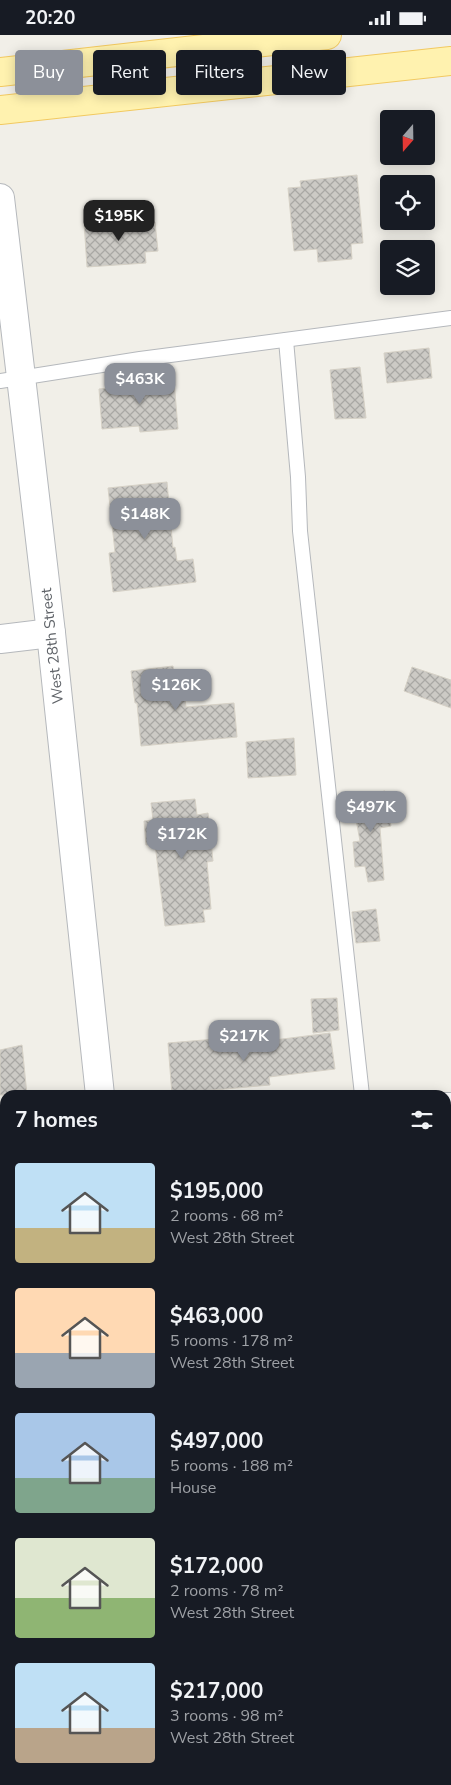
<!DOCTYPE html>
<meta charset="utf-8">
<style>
:root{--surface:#171b24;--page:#20242c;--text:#f1f3f6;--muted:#9ea1a6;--accent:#8c9099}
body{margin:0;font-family:"Nunito Sans",sans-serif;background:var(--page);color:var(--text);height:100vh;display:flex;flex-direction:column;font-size:19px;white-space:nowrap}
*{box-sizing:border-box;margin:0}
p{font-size:16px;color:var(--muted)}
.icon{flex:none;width:28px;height:28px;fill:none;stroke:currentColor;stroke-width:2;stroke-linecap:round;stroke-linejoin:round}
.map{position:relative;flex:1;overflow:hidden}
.side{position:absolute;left:0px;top:1055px;width:451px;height:695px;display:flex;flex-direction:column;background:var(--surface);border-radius:15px 15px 0 0;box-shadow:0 2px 12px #0003}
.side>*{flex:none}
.hud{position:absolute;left:15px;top:15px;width:421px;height:45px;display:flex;gap:10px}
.needle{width:32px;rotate:200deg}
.fabs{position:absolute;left:380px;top:75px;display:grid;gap:10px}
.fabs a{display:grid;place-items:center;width:55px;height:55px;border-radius:5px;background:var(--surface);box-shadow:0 2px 12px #0003;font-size:25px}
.price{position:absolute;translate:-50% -42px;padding:0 11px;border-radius:10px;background:var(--accent);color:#fff;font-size:16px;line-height:32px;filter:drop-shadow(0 1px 2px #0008)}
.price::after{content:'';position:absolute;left:50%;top:30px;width:15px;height:11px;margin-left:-8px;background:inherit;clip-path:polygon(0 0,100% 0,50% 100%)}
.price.current{background:#222;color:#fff}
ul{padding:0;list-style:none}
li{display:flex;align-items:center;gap:15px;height:125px;padding:0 15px}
li span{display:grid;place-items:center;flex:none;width:140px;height:100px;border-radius:5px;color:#555}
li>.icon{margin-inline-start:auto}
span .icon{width:60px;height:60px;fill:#fffc;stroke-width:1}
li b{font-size:21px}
h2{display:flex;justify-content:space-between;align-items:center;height:60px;padding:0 15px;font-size:21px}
.tag{padding:0 18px;border-radius:5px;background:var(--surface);box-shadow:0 2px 12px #0003;font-size:18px;line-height:45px}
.tag.current{background:var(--accent);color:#fff}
.status{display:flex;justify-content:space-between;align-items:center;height:35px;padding:0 25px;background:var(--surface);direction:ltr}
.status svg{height:14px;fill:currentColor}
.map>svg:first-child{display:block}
.building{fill:url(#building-cross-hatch);stroke:#d6d1c6}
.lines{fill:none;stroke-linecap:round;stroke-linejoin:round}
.service-casing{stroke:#b5b8bc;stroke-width:16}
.minor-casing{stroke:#b5b8bc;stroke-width:30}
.primary-casing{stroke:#f2c960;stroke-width:30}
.service{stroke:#fff;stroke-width:14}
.minor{stroke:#fff;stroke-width:28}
.primary{stroke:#fff2af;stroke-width:28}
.labels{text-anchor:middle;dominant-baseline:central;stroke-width:4;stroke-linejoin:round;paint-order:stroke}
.street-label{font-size:15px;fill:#5f6368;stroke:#fff}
</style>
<div class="status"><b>20:20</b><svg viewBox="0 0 49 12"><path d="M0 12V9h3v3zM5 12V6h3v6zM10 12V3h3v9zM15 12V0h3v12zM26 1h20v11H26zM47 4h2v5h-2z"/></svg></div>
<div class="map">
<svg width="451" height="1750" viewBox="0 0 451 1750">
<defs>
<pattern id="building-cross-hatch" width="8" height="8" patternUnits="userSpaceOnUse" patternTransform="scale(1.25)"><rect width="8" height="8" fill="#cccac5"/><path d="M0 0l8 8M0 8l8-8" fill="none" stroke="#a9a8a4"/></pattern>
</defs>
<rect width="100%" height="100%" fill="#f1efe8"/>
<g class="building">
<polygon points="357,140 363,208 351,209 352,224 318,227 317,214 294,216 288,153 301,152 300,146"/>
<polygon points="140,182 140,188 155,187 158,216 145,217 146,228 87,232 84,187"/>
<polygon points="429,313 432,343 387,348 384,318"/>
<polygon points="360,332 366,383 335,384 330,335"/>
<polygon points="147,342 148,347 174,345 178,394 140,397 139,391 102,394 99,354 120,352 119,345"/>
<polygon points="167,447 173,513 175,512 177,526 193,524 196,547 113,557 109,518 115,517 108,453"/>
<polygon points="173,631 174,641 182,640 186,672 234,668 237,702 141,711 137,668 135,668 131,636"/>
<polygon points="412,632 451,645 451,673 404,656"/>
<polygon points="294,703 296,740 248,743 246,707"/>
<polygon points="385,756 391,791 380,793 384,845 368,847 365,831 355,832 353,807 360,806 352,763"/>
<polygon points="195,764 197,780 208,778 213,826 207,827 211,874 203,875 205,887 165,891 155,809 146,810 144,786 153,785 151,768"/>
<polygon points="376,874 380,906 356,908 352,877"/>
<polygon points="337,963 339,995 313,998 311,964"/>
<polygon points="330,998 335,1034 269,1042 270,1050 203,1056 203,1060 172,1060 168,1008 251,1001 251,1008"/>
<polygon points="22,1010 27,1060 0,1060 0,1015"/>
</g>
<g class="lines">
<defs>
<g id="service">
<polyline points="286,305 298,442 300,496 362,1060"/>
<polyline points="0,346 140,324 451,283"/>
<polyline points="446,1331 451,1331"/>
<polyline points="437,1745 438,1750"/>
</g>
<g id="minor">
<polyline points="0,163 51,598 100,1060"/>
<polyline points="0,604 51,598"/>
<polyline points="446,1072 451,1072"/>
<polyline points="0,1123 5,1122"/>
<polyline points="446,1589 451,1589"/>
<polyline points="175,1745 176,1750"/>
</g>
<g id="primary">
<polyline points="0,37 327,0"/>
<polyline points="0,75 451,26"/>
</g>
</defs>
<use href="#service" class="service-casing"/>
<use href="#minor" class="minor-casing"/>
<use href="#primary" class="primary-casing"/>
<use href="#service" class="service"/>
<use href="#minor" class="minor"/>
<use href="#primary" class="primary"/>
</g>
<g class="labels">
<g class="street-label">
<text transform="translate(52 611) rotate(-96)">West 28th Street</text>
</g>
</g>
</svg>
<div class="fabs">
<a><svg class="needle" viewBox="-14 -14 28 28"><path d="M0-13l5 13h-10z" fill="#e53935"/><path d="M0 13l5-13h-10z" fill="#9ea1a6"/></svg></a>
<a><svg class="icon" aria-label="locate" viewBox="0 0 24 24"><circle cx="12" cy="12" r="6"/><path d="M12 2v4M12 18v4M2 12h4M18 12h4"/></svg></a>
<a><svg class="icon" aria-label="layers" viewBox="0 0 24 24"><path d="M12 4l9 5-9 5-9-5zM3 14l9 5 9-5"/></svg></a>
</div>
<b class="price current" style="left:119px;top:207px">$195K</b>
<b class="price" style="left:140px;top:370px">$463K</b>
<b class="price" style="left:145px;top:505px">$148K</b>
<b class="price" style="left:176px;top:676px">$126K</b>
<b class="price" style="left:371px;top:798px">$497K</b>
<b class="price" style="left:182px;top:825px">$172K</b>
<b class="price" style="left:244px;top:1027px">$217K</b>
<div class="hud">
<a class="tag current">Buy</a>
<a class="tag">Rent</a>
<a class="tag">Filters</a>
<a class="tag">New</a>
</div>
<section class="side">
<h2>7 homes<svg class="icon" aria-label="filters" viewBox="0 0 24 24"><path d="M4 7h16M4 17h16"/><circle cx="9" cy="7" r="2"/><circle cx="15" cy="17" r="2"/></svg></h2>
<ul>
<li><span style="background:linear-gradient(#bfe0f5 65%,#c2b280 0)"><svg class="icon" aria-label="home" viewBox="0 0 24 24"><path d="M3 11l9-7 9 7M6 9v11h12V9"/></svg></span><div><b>$195,000</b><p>2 rooms · 68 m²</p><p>West 28th Street</p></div></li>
<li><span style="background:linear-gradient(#ffd9b3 65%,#9aa5b1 0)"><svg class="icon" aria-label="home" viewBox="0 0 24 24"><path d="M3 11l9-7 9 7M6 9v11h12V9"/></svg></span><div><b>$463,000</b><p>5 rooms · 178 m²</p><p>West 28th Street</p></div></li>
<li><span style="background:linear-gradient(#a9c7e8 65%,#7fa58c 0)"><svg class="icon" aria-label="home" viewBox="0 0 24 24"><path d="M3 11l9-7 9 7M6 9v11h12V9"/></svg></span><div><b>$497,000</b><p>5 rooms · 188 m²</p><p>House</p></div></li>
<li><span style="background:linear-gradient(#dfe7d0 60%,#8fb573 0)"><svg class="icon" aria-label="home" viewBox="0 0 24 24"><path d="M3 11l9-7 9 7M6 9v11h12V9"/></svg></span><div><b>$172,000</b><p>2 rooms · 78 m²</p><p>West 28th Street</p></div></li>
<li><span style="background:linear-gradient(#bfe0f5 65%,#b9a48a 0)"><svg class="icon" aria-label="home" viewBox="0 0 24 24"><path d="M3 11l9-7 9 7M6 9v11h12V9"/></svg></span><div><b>$217,000</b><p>3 rooms · 98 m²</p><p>West 28th Street</p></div></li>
</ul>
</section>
</div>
